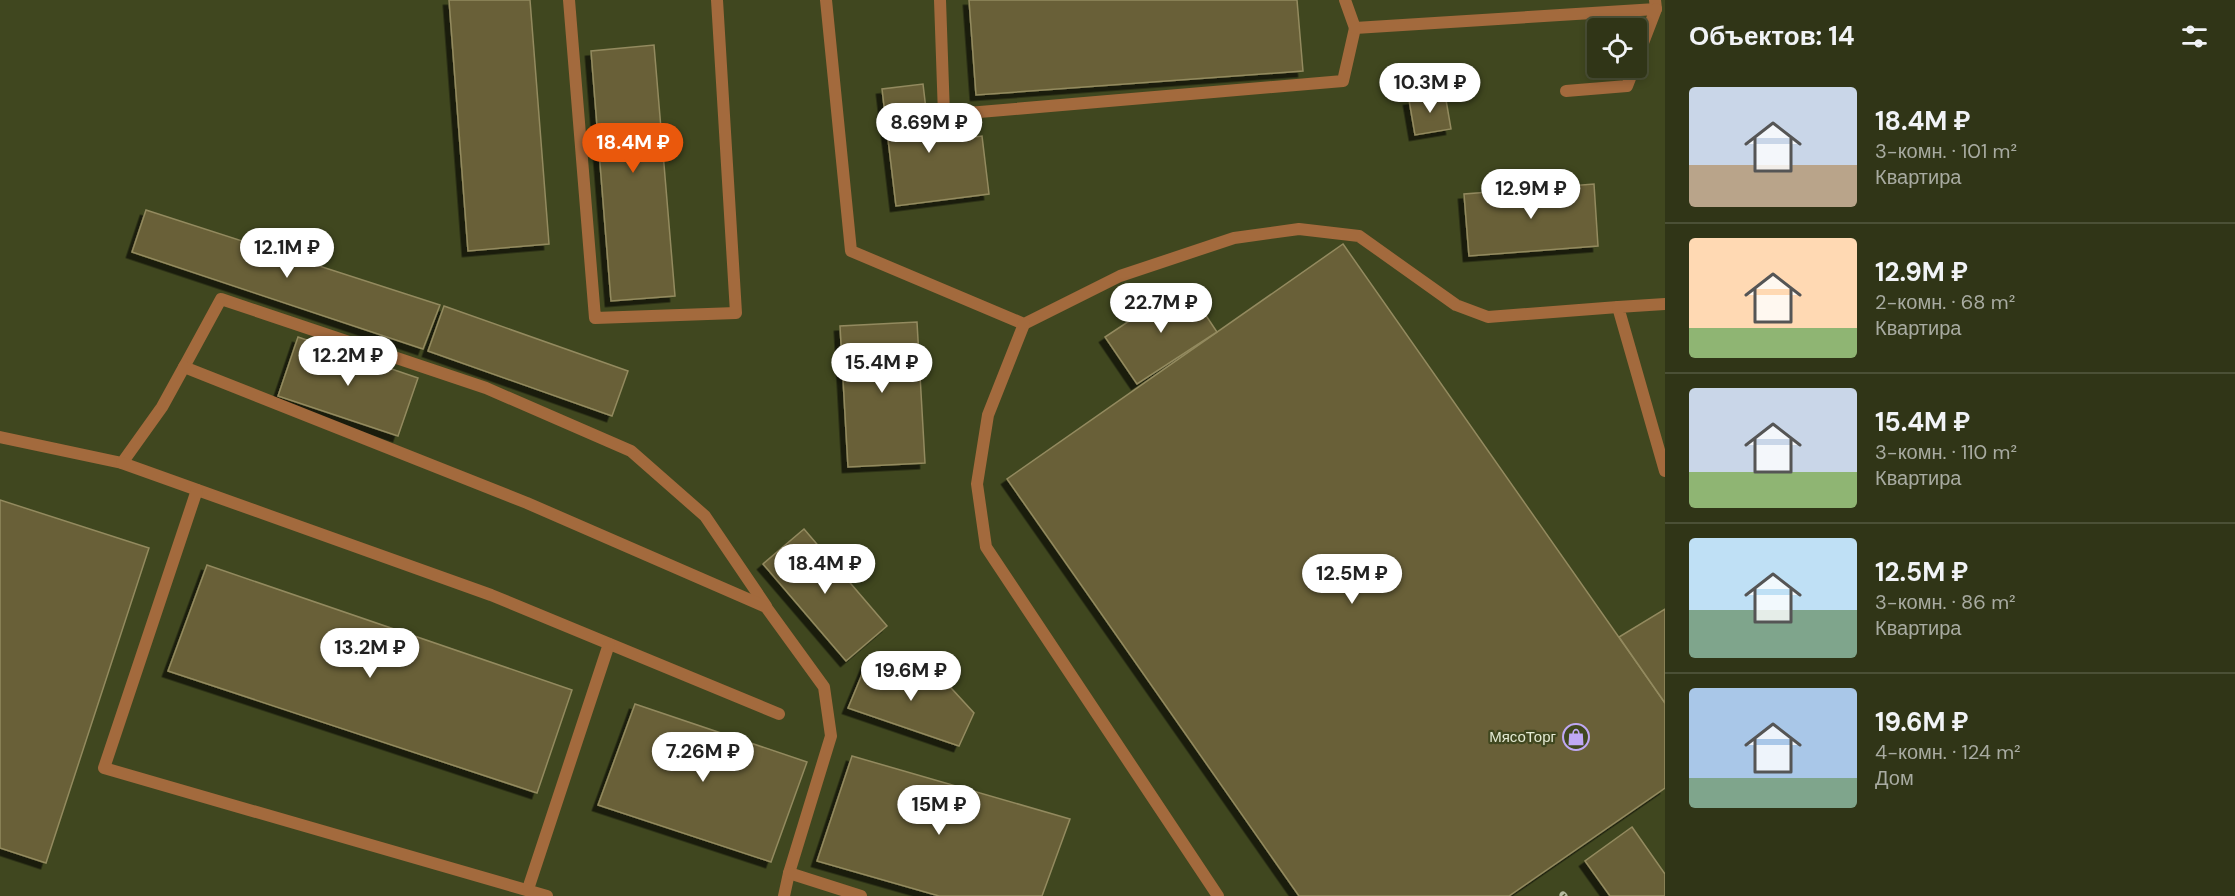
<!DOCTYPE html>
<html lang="ru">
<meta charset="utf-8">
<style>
:root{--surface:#303517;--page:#3c4024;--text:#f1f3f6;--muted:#a8aba1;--line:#4b5036;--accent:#ea580c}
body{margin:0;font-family:"DM Sans",sans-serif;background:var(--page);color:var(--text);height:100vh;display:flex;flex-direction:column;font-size:22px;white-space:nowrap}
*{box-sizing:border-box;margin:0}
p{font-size:20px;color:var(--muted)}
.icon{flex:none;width:33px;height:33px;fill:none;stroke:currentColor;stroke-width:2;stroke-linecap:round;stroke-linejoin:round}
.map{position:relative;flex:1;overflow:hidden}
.panel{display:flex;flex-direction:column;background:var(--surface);width:570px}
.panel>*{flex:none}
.controls{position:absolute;left:1587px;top:18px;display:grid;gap:12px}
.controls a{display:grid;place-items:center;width:60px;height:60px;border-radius:6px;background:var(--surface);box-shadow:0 3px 9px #0003,0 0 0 2px var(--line);font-size:30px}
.price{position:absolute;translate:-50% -51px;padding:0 14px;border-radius:21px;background:#fff;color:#222;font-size:20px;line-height:39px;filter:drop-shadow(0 2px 3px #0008)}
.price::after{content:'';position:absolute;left:50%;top:36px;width:18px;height:14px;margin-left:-9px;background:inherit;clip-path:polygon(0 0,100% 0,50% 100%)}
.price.active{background:var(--accent);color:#fff}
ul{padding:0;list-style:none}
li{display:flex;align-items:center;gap:18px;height:150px;padding:0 24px}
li+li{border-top:2px solid var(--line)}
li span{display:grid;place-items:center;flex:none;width:168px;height:120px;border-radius:6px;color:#555}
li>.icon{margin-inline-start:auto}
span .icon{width:72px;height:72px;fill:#fffc;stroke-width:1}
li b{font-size:26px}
h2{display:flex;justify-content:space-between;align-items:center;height:72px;padding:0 24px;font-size:26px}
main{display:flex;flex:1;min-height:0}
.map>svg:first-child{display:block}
.building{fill:#696137;stroke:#938a5f;stroke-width:1.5;filter:url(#shadow)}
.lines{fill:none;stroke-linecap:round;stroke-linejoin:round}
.lane{stroke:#a36a3d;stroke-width:12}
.rail-casing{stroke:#b6bca0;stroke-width:7}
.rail{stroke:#40471f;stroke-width:4.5;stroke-dasharray:14;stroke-linecap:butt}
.labels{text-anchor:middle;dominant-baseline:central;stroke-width:4.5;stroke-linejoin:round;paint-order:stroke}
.poi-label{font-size:15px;fill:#e4ead3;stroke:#40471f;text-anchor:end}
</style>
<main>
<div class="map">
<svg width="1665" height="896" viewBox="0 0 1665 896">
<defs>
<filter id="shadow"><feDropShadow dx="-5.5" dy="5.5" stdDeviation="0" flood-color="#0009"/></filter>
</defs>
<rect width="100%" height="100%" fill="#40471f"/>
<g class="building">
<polygon points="449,0 530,0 549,244 468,251"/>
<polygon points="969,0 1297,0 1303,71 976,95"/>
<polygon points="654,45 675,296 611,301 591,51"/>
<polygon points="923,84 930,143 982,136 989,194 896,206 882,89"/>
<polygon points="1445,94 1451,129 1415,135 1409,100"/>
<polygon points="1594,184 1598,246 1469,256 1464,194"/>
<polygon points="146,210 440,305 423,349 132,252"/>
<polygon points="1343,244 1665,703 1665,788 1509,896 1299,896 1007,479"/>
<polygon points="1185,284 1217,332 1137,384 1105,337"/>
<polygon points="444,306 628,371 612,416 428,351"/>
<polygon points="917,322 925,463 848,467 840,326"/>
<polygon points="298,337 418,378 398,436 278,396"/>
<polygon points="0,500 149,548 46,863 0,848"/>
<polygon points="804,529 887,626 846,661 763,564"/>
<polygon points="207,565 572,690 537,793 168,671"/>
<polygon points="1665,609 1665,703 1619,637"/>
<polygon points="870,655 951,688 974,713 959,746 848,708"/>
<polygon points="635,704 807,762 771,862 598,805"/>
<polygon points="852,756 1070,819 1042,896 939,896 817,861"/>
<polygon points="1632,827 1665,874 1665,896 1610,896 1585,861"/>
</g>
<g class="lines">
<g class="lane">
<polyline points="569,0 595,318 736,313 717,0"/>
<polyline points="826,0 851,251 1024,324 1120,276 1234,238 1299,229 1359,236 1456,305 1488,317 1618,307"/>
<polyline points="940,0 944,115 1343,81 1355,28 1656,9 1655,0"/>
<polyline points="1345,0 1355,28"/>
<polyline points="1636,61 1656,9"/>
<polyline points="1566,91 1627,86 1634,68"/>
<polyline points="1665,304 1618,307 1665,471"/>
<polyline points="1024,324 988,415 977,484 986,547 1218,896"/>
<polyline points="184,367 221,299 486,388 631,451 705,516 766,606"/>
<polyline points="0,437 122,463 162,407 184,367 527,503 766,607 824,687 831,736 789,873 784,896"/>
<polyline points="122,463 491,595 779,714"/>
<polyline points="197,490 104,768 547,896"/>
<polyline points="789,873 861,896"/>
<polyline points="528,889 609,644"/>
</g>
<defs>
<polyline id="rail" points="1563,895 1564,896"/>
</defs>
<use href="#rail" class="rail-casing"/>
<use href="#rail" class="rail"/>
</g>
<defs>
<symbol id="shop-ring" viewBox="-11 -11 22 22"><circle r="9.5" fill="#40471f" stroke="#bfa8f4" stroke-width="1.5"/><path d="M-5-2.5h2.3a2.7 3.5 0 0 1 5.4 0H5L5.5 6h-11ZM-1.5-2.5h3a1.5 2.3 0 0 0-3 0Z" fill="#bfa8f4"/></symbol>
</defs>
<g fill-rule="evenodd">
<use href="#shop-ring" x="1561" y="722" width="30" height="30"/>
</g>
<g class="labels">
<g class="poi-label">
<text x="1556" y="737">МясоТорг</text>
</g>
</g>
</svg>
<div class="controls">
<a><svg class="icon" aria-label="locate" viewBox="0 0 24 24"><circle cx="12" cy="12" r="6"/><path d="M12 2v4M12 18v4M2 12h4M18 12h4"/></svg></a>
</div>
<b class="price" style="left:1430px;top:114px">10.3M ₽</b>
<b class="price" style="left:929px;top:154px">8.69M ₽</b>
<b class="price active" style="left:633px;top:174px">18.4M ₽</b>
<b class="price" style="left:1531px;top:220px">12.9M ₽</b>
<b class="price" style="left:287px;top:279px">12.1M ₽</b>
<b class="price" style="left:1161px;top:334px">22.7M ₽</b>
<b class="price" style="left:348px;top:387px">12.2M ₽</b>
<b class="price" style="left:882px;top:394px">15.4M ₽</b>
<b class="price" style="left:825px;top:595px">18.4M ₽</b>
<b class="price" style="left:1352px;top:605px">12.5M ₽</b>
<b class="price" style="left:370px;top:679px">13.2M ₽</b>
<b class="price" style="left:911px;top:702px">19.6M ₽</b>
<b class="price" style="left:703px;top:783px">7.26M ₽</b>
<b class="price" style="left:939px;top:836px">15M ₽</b>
</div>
<section class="panel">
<h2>Объектов: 14<svg class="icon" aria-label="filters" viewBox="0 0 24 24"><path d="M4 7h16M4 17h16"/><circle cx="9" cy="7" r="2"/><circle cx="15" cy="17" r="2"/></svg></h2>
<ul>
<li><span style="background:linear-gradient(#c9d6e8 65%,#b9a48a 0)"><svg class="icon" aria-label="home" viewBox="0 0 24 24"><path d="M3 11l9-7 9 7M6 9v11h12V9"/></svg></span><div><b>18.4M ₽</b><p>3-комн. · 101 m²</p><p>Квартира</p></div></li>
<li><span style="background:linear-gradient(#ffd9b3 75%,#8fb573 0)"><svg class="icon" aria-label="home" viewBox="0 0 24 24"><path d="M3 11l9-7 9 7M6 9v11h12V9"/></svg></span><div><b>12.9M ₽</b><p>2-комн. · 68 m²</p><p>Квартира</p></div></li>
<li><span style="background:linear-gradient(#c9d6e8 70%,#8fb573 0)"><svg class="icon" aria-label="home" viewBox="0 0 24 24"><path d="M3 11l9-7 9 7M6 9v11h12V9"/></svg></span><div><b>15.4M ₽</b><p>3-комн. · 110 m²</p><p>Квартира</p></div></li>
<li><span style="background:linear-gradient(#bfe0f5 60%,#7fa58c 0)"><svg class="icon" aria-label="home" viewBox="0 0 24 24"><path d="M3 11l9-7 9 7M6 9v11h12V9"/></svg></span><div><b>12.5M ₽</b><p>3-комн. · 86 m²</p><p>Квартира</p></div></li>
<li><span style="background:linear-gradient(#a9c7e8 75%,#7fa58c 0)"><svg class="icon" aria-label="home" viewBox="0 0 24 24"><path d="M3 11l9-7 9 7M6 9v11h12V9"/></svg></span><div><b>19.6M ₽</b><p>4-комн. · 124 m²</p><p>Дом</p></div></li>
</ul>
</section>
</main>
